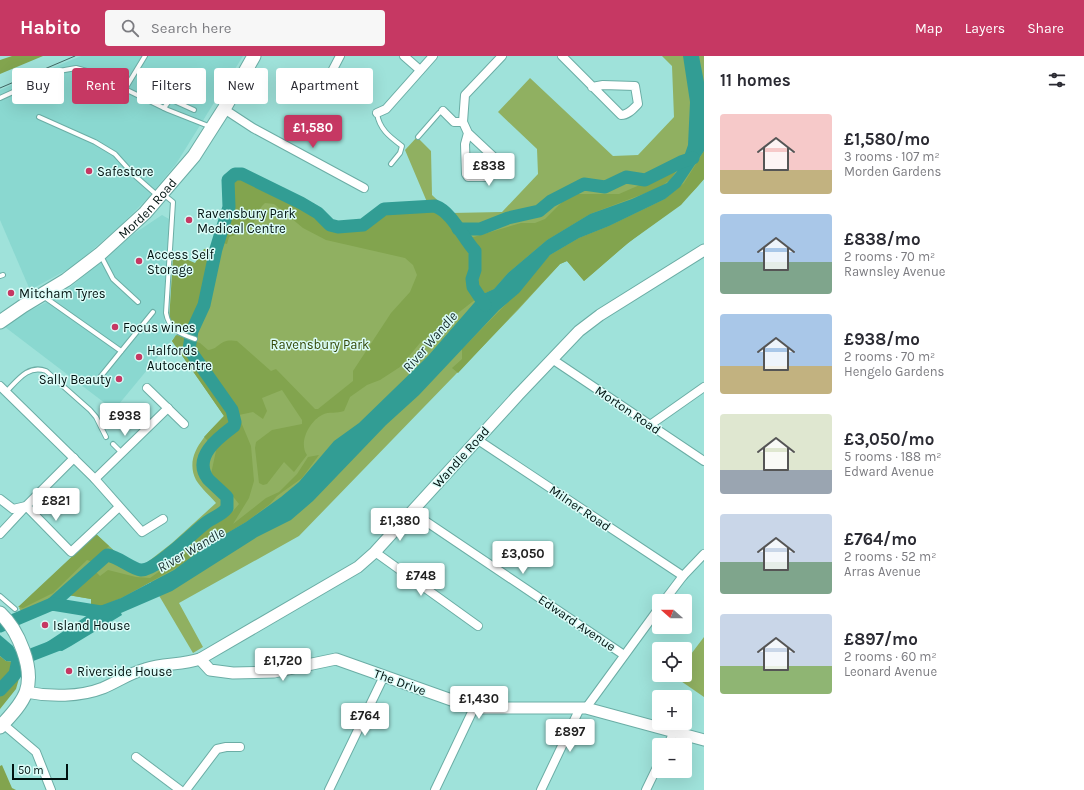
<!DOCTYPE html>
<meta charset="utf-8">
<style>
:root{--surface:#fff;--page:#f7f7f7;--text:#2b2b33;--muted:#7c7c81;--accent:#c63863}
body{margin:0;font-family:Karla,sans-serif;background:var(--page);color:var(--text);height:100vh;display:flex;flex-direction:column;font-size:15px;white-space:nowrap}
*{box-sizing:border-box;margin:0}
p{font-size:13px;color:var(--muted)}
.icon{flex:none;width:22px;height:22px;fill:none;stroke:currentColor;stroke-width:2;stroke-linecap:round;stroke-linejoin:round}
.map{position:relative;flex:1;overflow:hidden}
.panel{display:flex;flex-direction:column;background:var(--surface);width:380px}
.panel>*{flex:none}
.banner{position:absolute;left:12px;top:12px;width:380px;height:36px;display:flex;gap:8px}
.needle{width:26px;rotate:291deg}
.tools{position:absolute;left:652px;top:538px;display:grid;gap:8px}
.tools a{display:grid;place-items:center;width:40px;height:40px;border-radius:4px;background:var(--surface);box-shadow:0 4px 16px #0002;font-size:20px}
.scale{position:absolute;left:12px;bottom:10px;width:56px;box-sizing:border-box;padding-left:4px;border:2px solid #001210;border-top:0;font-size:11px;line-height:14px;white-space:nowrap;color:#001210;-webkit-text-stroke:3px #dbfcf8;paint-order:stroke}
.price{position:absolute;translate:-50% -34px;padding:0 9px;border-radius:4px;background:#fff;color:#222;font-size:13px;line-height:26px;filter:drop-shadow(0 1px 2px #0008)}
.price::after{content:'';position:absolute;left:50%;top:24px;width:12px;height:9px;margin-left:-6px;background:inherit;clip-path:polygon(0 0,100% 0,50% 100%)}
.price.on{background:var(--accent);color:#fff}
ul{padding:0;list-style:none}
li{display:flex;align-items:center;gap:12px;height:100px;padding:0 16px}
li span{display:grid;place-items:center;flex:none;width:112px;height:80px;border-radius:4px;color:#555}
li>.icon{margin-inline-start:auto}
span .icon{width:48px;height:48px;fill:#fffc;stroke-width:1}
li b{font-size:17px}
h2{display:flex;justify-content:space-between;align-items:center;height:48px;padding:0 16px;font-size:17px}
.chip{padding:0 14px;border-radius:4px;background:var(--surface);box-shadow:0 4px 16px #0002;font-size:14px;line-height:36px}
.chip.on{background:var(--accent);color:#fff}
header{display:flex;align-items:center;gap:24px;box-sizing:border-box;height:56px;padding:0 20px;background:var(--accent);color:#fff}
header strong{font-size:19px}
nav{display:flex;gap:22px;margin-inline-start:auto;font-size:14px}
.search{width:280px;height:36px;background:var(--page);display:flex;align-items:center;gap:10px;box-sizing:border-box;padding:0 14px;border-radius:4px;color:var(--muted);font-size:15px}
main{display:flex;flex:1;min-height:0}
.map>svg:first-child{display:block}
.built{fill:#8ad8d0}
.green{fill:#90b061}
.forest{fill:#82a44e}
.water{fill:#329d94}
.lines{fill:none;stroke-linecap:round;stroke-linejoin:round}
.river{stroke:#329d94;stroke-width:13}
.service-casing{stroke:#6bada5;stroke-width:6}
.minor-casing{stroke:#6bada5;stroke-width:10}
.tertiary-casing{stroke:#6bada5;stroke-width:13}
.primary-casing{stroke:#6bada5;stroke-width:15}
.service{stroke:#fff;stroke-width:4}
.minor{stroke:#fff;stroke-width:8}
.tertiary{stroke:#fff;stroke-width:11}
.primary{stroke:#fff;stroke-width:13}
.tram{stroke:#416763;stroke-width:1}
.poi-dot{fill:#c63863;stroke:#dbfcf8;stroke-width:1.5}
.labels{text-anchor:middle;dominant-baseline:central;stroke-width:3;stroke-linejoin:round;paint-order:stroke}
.poi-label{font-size:13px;fill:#001210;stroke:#dbfcf8;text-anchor:start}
.street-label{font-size:13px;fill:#001210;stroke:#dbfcf8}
.park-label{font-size:13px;fill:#334807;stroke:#dbfcf8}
.water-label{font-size:14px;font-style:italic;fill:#182f2d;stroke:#dbfcf8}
</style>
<header>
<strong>Habito</strong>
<div class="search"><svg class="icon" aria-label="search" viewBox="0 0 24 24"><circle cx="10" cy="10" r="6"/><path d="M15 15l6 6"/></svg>Search here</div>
<nav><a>Map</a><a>Layers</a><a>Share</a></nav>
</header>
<main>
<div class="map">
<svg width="704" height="734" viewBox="0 0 704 734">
<rect width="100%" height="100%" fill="#9fe2da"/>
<g class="built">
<polygon points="81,0 243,0 176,108 148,142 122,168 74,210 30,234 0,164 0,34"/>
<polygon points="162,159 169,163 164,265 176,279 114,354 5,271 21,259 61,239 135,177"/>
</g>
<g class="green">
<path d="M662,0H704V123C685,147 665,159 641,177C621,192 603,209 584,225L567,205L560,208L518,254L299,480L179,547L203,591L193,597L151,526C136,534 108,553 91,550V543L68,539L62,537L41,550L22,557L19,552L96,478L119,499L140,512L172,487L216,447C210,440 201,432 196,424C183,398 208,377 224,360L172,285L181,275L188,276L202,249L214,192L227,151L226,124L234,113L301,145L321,156L331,167L337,169L363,167L379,153L384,152L434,148L427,146L405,94L417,81L431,95L432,139L451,157L502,156L538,118L537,93L498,56L530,22L613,100L638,99L674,61L672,10Z"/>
<polygon points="704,581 704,641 675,621 676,619 685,619 685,606"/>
</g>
<g class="forest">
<polygon points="12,0 43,0 0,18 0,4"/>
<polygon points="704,95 704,123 681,149 628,187 584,225 567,205 560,208 458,317 452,312 462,303 462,293 510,244 550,199 579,182 609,170 665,143 684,127"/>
<path d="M680,109L671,123L659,132L590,158L547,184L508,217L494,233L481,239L420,287L400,311L380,324L367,329L350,341L344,355C337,358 329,355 322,359C310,365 298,386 307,399L294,416L284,406L267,428L263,429L259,427L255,392L256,386L272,374L302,368V364L282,334L262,342L267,355L263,363L253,356L239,359L232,369L210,387L204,381L224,360L172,285L176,279L200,287L208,294C220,293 219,282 237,285L271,315L276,313L315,353H318L353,325V315L391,257L410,236L417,219L413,209L405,202L326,184L303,172L274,148L265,147C259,152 259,157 255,164C249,175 240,178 229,181L227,188L223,187L222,191L215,189L227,151L226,124L234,113L301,145L321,156L331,167L337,169L363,167L379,153L384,152L436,148L447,155L467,183L521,167H535L545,163L564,144L574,138H619L658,121Z"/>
<path d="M214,192L202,249L188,277C180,275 174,272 169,265L173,201L186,203L195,207L204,193Z"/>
<polygon points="241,366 251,390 254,425 249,442 233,468 266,442 279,436 297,418 308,401 319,399 302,422 277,440 270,448 246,466 210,487 185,507 121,542 102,550 91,550 91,543 68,539 91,515 95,515 100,520 108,514 136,521 150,522 195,490 189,487 233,455 239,448 227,433 212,422 211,418 217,390 234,375"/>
<polygon points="96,478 109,490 93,506 87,504 53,537 23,552 18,551"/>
<polygon points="0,600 6,605 16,606 12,616 16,620 22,612 16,633 0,653"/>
<polygon points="2,709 12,732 16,734 0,734 0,710"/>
</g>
<g class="water">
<polygon points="683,0 699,0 704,26 704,95 680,131 665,143 609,170 579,182 550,199 519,237 499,254 419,339 386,369 313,445 291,464 257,481 172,535 121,557 122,559 71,590 62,595 46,593 44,588 88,559 97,551 121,542 174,514 210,487 246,466 281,441 299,426 334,385 359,367 428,300 481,239 494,233 508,217 547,184 590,158 632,143 667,127 680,112 688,89 690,46"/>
<polygon points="0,579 13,590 19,601 16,606 6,605 0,600"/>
</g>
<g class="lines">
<g class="river">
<polyline points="458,173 480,173 508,162 539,155 551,145 584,128 605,131 626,121 645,124 681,106 693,102"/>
<path d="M52,548L107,499C119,501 132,513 141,514C156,515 193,476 207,466C214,461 222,459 227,452V441C221,435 214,429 208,423C192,401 218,382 234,370L235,366L232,354L189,293L192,275L204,249L216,193L229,151L228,124L235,118H242L301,147L318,157L330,169L338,171L363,169L384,153L435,150C452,156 463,182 475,195V214L472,223L473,231L485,249"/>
<polyline points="0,570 52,548 107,557"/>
<polyline points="0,634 15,618 18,604 62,587"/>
</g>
<defs>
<g id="service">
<polyline points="125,33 145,0"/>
<polyline points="0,42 59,15 76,12 90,16 168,54 211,71"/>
<polyline points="147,44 157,27"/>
<polyline points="164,52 169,45 172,44 194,54"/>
<path d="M377,57C379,73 390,81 402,90L400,97L391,108"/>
<polyline points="39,61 95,86 115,98 133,118 158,140"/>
<polyline points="418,81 439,57 443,55"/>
<path d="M163,138L173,146L166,257C169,274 180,278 195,283"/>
<polyline points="101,200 113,223 138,246"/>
<polyline points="0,220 3,219"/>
<polyline points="43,240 121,295"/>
<polyline points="97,325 153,256"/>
<path d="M6,336C17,325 28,308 46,315L90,354L96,361L106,381"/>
<polyline points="113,388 122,397"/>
<polyline points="0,540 15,553"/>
</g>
<g id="minor">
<polyline points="340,0 329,21 329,30 341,42"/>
<polyline points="404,0 420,14"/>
<path d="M562,0L621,59C628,59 633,53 638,48L635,30L603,29L592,31"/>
<polyline points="224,53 253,72 364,132"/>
<polyline points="443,55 454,66 463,66"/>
<polyline points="377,57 386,53 433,0"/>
<polyline points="468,77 465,88 466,118 468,121 489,121 499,110 499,106 468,77 463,66 465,39 502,0"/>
<polyline points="552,303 704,405"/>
<polyline points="0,330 95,423 142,476 163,463"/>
<polyline points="147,332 184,368"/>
<polyline points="650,369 704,331"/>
<polyline points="478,384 683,520"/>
<polyline points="95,423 168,352"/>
<polyline points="0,443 13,453 26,450 74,402"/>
<polyline points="412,456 624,599"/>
<polyline points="0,478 26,450 71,496 119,451"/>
<polyline points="375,496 478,570"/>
<polyline points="664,545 683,520 704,498"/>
<polyline points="586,652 659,552"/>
<polyline points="3,668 36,696 51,734"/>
<polyline points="668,689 674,675"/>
<polyline points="136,701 180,734"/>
<polyline points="186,734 217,693 226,691 240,691"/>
<polyline points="329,734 384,620"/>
<polyline points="435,734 474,652"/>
<polyline points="541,734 580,652"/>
<polyline points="646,734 659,707"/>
</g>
<g id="tertiary">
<polyline points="200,603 210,614 233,617 274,616 336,603 474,652 586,652 704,684"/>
<path d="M26,636C50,641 80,641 103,632C117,626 130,617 145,613C163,607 182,609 200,603L358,511L375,496L518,339L579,275L600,259L704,194"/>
</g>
<g id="primary">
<path id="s1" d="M0,266L23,250L66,224L100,198L145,157L194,100L224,53L254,0"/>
<path d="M0,557C11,567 18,580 23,594C36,630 26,644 0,671"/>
</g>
</defs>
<use href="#service" class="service-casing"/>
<use href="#minor" class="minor-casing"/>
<use href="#tertiary" class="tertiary-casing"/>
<use href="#primary" class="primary-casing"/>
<use href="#service" class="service"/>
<use href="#minor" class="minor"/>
<use href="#tertiary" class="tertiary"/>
<use href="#primary" class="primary"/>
<polyline class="tram" points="0,32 75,0"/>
</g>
<g class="poi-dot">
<circle cx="89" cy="115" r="4"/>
<circle cx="189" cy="164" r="4"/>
<circle cx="139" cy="205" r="4"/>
<circle cx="11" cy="237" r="4"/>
<circle cx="115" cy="271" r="4"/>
<circle cx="139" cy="301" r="4"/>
<circle cx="119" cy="323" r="4"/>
<circle cx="45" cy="569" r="4"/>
<circle cx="69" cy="615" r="4"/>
</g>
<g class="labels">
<g class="poi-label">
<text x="97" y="115">Safestore</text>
<text x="197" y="157">Ravensbury Park<tspan x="197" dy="15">Medical Centre</tspan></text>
<text x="147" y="198">Access Self<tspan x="147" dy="15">Storage</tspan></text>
<text x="19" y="237">Mitcham Tyres</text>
<text x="123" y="271">Focus wines</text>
<text x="147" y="294">Halfords<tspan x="147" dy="15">Autocentre</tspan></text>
<text x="111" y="323" text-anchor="end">Sally Beauty</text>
<text x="53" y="569">Island House</text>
<text x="77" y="615">Riverside House</text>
</g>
<g class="street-label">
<text stroke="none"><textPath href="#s1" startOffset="187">Morden Road</textPath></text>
<text transform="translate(628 354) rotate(34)">Morton Road</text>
<text transform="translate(461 401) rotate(-48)">Wandle Road</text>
<text transform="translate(580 452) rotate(34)">Milner Road</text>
<text transform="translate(577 567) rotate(34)">Edward Avenue</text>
<text transform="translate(400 626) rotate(20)">The Drive</text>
</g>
<g class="park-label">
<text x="320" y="288">Ravensbury Park</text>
</g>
<g class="water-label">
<text transform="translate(430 286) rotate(-49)">River Wandle</text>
<text transform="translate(191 494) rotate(-30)">River Wandle</text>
</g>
</g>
</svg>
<div class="tools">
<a><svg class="needle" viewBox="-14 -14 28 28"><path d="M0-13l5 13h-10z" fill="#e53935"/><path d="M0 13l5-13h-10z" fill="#7c7c81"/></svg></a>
<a><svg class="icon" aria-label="locate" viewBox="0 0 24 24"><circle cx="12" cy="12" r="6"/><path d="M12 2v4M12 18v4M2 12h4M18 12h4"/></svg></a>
<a>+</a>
<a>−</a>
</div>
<div class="scale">50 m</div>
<b class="price on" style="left:313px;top:93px">£1,580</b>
<b class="price" style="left:489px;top:131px">£838</b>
<b class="price" style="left:125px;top:381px">£938</b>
<b class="price" style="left:56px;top:466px">£821</b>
<b class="price" style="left:400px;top:486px">£1,380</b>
<b class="price" style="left:523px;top:519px">£3,050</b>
<b class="price" style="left:421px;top:541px">£748</b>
<b class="price" style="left:283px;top:626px">£1,720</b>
<b class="price" style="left:479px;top:664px">£1,430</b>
<b class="price" style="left:365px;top:681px">£764</b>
<b class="price" style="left:570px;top:697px">£897</b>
<div class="banner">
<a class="chip">Buy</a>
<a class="chip on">Rent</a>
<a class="chip">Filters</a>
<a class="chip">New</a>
<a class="chip">Apartment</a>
</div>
</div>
<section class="panel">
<h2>11 homes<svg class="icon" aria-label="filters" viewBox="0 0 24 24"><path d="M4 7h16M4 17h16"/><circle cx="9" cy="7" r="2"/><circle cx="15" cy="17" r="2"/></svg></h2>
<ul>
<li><span style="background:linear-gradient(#f6c9c9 70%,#c2b280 0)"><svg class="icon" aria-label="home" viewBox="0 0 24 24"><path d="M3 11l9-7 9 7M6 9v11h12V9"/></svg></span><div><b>£1,580/mo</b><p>3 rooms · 107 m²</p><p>Morden Gardens</p></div></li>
<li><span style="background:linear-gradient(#a9c7e8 60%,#7fa58c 0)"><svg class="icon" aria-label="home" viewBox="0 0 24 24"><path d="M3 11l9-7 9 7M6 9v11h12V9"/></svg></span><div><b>£838/mo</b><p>2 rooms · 70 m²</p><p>Rawnsley Avenue</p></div></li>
<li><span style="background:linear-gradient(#a9c7e8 65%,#c2b280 0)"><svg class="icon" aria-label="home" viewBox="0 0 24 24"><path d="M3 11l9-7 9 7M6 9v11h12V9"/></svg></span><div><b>£938/mo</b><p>2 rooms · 70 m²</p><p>Hengelo Gardens</p></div></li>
<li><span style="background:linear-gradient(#dfe7d0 70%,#9aa5b1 0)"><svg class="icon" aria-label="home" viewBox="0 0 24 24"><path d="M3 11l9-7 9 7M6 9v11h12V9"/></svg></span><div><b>£3,050/mo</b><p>5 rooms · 188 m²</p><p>Edward Avenue</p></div></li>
<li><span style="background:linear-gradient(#c9d6e8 60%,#7fa58c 0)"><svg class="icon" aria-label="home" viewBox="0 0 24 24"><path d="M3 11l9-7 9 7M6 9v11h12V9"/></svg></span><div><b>£764/mo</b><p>2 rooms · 52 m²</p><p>Arras Avenue</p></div></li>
<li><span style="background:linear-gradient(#c9d6e8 65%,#8fb573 0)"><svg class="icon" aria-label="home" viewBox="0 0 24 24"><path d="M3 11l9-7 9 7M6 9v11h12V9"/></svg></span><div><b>£897/mo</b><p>2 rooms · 60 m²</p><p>Leonard Avenue</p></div></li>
</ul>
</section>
</main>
